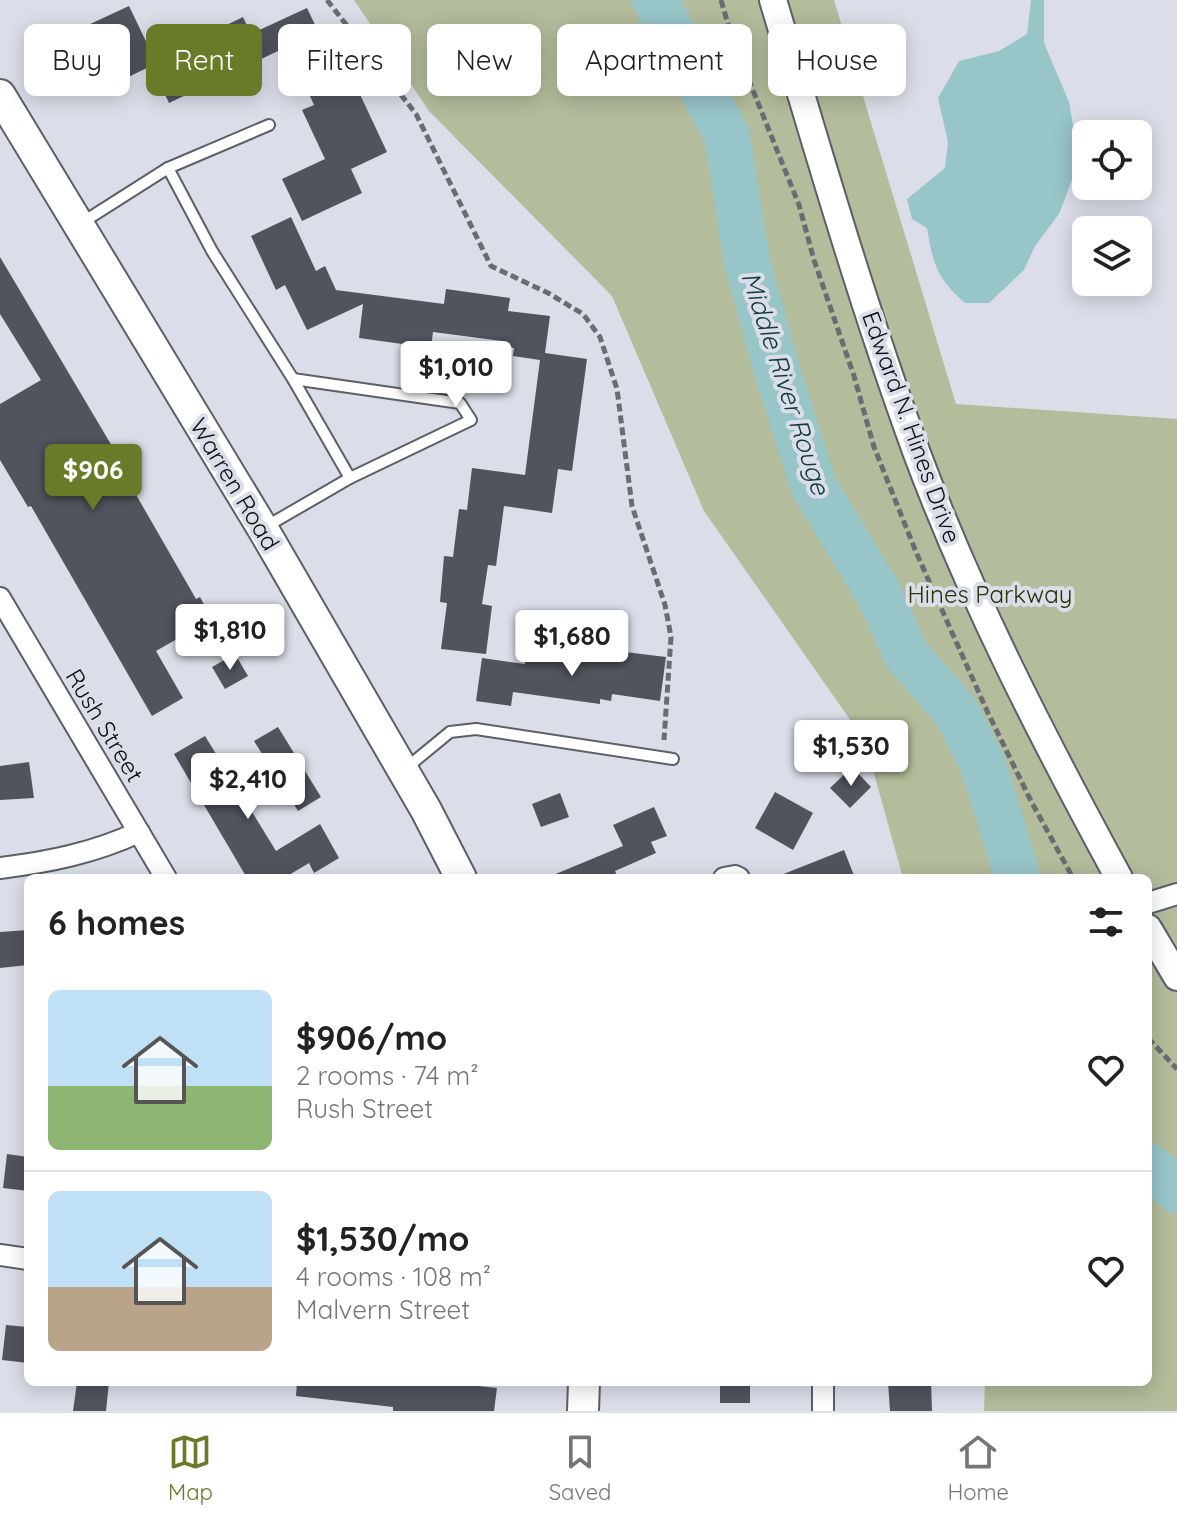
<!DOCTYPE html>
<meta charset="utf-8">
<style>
:root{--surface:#fff;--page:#f2f2f2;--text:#222;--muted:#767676;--line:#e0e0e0;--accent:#697a28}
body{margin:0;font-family:Quicksand,sans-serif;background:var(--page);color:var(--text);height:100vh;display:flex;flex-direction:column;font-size:30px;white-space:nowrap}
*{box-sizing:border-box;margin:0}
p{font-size:26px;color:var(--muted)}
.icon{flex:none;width:44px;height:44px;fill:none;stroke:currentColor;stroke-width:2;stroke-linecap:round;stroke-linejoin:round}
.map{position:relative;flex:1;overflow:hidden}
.sheet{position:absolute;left:24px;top:874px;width:1128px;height:512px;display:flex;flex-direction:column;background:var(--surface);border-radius:12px;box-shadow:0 4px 20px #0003}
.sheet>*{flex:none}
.banner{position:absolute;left:24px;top:24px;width:1130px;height:72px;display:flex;gap:16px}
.tools{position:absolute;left:1072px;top:120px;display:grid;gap:16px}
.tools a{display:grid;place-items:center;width:80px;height:80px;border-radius:12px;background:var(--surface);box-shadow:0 4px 20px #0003;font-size:40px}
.price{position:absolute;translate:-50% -68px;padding:0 18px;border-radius:8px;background:#fff;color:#222;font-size:26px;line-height:52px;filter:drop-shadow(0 2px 4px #0008)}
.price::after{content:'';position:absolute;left:50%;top:48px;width:24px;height:18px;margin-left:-12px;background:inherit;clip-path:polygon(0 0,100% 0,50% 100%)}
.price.active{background:var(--accent);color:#fff}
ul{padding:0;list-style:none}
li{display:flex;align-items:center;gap:24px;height:200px;padding:0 24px}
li+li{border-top:2px solid var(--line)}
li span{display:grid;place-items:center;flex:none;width:224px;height:160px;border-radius:12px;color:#555}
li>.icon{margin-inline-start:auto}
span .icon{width:96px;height:96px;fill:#fffc;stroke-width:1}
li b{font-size:34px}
h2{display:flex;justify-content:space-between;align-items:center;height:96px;padding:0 24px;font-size:34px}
.pill{padding:0 28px;border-radius:12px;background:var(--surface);box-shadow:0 4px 20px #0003;font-size:28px;line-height:72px}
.pill.active{background:var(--accent);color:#fff}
.dock{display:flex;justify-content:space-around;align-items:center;height:112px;border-top:2px solid var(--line);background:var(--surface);font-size:22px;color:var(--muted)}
.dock a{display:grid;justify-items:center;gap:4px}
.dock .active{color:var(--accent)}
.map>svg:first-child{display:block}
.green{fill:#b3bc9b}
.water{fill:#98c5c8}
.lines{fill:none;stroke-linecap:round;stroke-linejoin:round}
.river{stroke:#98c5c8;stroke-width:46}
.building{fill:#51545d}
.service-casing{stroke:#5d5f68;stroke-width:14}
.minor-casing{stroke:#5d5f68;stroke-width:24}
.tertiary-casing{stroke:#5d5f68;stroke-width:30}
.secondary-casing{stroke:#5d5f68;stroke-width:34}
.path{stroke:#6a6c72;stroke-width:5;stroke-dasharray:8 4;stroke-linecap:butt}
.service{stroke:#fff;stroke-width:10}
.minor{stroke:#fff;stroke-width:20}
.tertiary{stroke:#fff;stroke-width:26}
.secondary{stroke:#fff;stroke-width:30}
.labels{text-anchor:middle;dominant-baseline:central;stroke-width:8;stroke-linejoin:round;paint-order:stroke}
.street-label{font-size:24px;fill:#0c0d10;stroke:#dbdee9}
.park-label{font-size:24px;fill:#2a3309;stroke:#dbdee9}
.water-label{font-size:26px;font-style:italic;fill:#113c3f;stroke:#dbdee9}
</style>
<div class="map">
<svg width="1177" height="1411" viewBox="0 0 1177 1411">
<rect width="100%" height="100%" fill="#dbdee9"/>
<polygon class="green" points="354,0 834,0 956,404 1177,419 1177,1411 984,1411 985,1382 1148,1382 1148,878 903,878 865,741 704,511 612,296 429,111"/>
<path class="water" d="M1031,0H1044V43L1069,102L1079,161L1059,214L1035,246L1024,270L989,303H965C937,278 933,265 927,228L912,219L907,199L945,168L948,142L938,98L959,61L999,51L1027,34Z"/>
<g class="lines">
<g class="river">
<polyline points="655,0 727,136 747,262 778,374 814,487 880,596 906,654 957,713 983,765 1018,878"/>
<polyline points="1148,1166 1177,1190"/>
</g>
</g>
<g class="building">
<polygon points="129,6 155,60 243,17 251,34 307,8 332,60 342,56 387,152 351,169 362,193 302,221 282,179 325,159 302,110 314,105 297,67 288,71 278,51 169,103 151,66 116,83 88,25"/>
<polygon points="291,217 316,271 325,266 336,290 444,304 446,289 510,298 508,311 550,316 545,353 587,359 572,471 558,469 552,513 504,506 496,566 488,565 482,604 492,606 486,654 441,649 447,603 440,602 444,556 453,557 459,509 467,510 472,468 525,475 540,360 513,356 514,348 501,346 502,341 433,332 431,348 359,338 363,304 307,330 285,285 276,290 251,236"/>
<polygon points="0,257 122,463 119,465 196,599 200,597 212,619 156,651 183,698 152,716 31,506 28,507 0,460 0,404 41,380 0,314"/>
<polygon points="527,649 616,661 617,651 666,657 660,701 612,694 611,701 600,699 600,704 513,692 511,706 476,701 482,658 525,664"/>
<polygon points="235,654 248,676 225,689 212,667"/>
<polygon points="278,727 321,797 298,811 254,741"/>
<polygon points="205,736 276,851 320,824 339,858 314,873 309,863 284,878 247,878 174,754"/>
<polygon points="29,762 34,798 0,800 0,766"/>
<polygon points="852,767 871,787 850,808 830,788"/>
<polygon points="775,792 813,813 793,850 755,828"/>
<polygon points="560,793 569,817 541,827 532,804"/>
<polygon points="654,807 667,836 651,842 656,853 615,871 618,878 546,878 623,846 613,825"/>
<polygon points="844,850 855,878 777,878 776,877"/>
<polygon points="28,930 28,965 0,968 0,932"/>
<polygon points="7,1154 28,1157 28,1191 3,1188"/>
<polygon points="6,1325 28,1327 28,1363 2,1360"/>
<polygon points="77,1382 109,1382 106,1411 73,1411"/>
<polygon points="297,1382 441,1382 497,1388 494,1411 393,1411 393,1407 296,1396"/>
<rect x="720" y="1382" width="30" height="21"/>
<polygon points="888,1382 931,1382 932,1411 890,1411"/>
</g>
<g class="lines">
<defs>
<g id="service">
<polyline points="168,168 269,125"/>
<polyline points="83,222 168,168 212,251 293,379 350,478 267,526"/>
<polyline points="293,379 460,403 471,420 350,478"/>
<polyline points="405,769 450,732 476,729 673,759"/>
</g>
<g id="minor">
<polyline points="0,598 166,878"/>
<path d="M0,868C49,862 94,853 139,832"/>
<polyline points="724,878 735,876 739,878"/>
<polyline points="1148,903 1177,894"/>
<polyline points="0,1255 28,1259"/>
<polyline points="823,1411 823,1382"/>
</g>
<g id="tertiary">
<path d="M773,0C818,151 862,303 916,451C971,599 1044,740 1119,878"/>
<polyline points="1148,928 1177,977"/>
</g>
<g id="secondary">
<polyline points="0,95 263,529 426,810 461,878"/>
<polyline points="583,1411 584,1382"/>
</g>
</defs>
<use href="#service" class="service-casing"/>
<use href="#minor" class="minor-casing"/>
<use href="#tertiary" class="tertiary-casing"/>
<use href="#secondary" class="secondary-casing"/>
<g class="path">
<polyline points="327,0 416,114 491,266 548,293 583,314 600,337 617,389 632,506 665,605 671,637 664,740"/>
<polyline points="721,0 732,38 799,205 814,260 854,376 874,447 916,552 988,713 1031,801 1073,878"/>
<polyline points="1148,1038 1177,1069"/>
</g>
<use href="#service" class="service"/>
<use href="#minor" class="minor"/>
<use href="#tertiary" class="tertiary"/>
<use href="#secondary" class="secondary"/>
</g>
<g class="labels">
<g class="street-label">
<text transform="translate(912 427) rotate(70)">Edward N. Hines Drive</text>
<text transform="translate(235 484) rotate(59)">Warren Road</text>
<text transform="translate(105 725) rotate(59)">Rush Street</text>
</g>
<g class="park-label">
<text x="990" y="594">Hines Parkway</text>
</g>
<g class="water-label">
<text transform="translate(786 383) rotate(72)">Middle River Rouge</text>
</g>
</g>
</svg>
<div class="tools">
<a><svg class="icon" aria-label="locate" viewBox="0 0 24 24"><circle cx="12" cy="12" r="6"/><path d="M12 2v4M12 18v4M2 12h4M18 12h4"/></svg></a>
<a><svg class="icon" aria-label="layers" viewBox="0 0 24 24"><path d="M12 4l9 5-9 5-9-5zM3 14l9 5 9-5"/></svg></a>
</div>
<b class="price" style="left:456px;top:409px">$1,010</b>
<b class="price active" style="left:93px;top:512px">$906</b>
<b class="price" style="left:230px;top:672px">$1,810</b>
<b class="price" style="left:572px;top:678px">$1,680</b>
<b class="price" style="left:851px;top:788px">$1,530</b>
<b class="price" style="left:248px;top:821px">$2,410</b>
<div class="banner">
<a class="pill">Buy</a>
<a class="pill active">Rent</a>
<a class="pill">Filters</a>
<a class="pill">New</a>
<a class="pill">Apartment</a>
<a class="pill">House</a>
</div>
<section class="sheet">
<h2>6 homes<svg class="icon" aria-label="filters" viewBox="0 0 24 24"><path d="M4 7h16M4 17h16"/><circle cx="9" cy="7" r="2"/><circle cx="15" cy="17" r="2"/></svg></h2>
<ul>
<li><span style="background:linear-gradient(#bfe0f5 60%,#8fb573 0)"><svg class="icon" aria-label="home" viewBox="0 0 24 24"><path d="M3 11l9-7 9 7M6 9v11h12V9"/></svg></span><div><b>$906/mo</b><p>2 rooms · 74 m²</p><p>Rush Street</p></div><svg class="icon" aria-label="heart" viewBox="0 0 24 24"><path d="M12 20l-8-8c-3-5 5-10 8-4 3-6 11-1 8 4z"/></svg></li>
<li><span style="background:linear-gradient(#bfe0f5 60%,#b9a48a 0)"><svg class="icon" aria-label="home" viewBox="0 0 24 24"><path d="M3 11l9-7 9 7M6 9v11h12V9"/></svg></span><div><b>$1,530/mo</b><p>4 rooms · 108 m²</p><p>Malvern Street</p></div><svg class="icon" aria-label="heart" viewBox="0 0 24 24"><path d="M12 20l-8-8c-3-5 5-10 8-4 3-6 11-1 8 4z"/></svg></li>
</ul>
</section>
</div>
<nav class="dock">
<a class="active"><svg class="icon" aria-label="map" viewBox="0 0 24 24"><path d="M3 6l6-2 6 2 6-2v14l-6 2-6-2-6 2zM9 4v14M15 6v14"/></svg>Map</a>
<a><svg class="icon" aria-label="saved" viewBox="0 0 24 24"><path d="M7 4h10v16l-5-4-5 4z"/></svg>Saved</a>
<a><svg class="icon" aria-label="home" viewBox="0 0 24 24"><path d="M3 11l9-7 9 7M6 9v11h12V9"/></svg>Home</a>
</nav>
